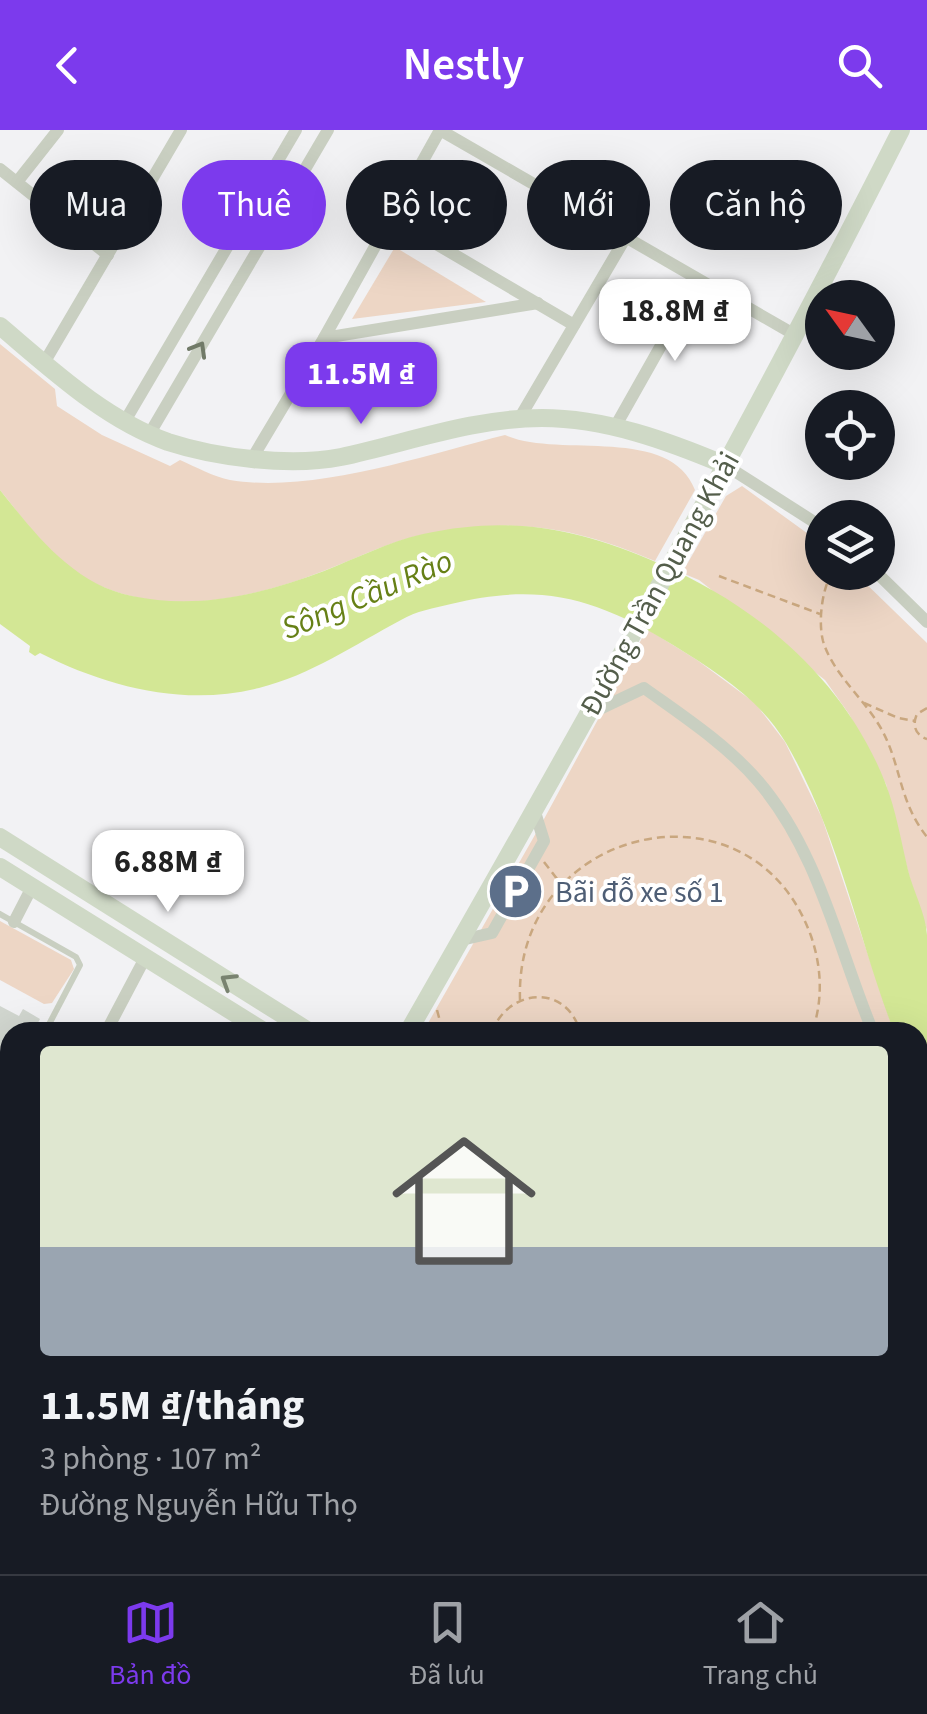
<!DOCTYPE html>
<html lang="vi">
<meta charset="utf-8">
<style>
:root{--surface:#171b24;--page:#242831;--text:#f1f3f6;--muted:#9ea1a6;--line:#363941;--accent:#7c3aed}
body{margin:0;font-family:"Source Sans 3",sans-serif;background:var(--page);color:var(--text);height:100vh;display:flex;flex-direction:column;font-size:38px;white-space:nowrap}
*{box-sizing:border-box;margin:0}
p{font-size:32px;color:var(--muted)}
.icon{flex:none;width:55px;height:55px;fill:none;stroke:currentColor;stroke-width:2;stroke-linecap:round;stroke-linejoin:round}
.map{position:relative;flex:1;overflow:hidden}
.details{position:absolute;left:0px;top:892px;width:928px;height:552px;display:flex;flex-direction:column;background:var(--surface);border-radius:30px 30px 0 0;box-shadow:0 10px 40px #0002}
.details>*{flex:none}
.guide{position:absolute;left:30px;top:30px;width:868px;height:90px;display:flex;gap:20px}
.needle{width:65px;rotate:303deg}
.tools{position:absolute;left:805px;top:150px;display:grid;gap:20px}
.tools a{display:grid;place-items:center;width:90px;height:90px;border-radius:50%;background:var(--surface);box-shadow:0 10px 40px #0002;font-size:50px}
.price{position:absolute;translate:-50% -85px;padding:0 22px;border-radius:20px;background:#fff;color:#222;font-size:32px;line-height:65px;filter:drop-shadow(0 2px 5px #0008)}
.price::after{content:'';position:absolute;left:50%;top:60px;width:30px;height:22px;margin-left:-15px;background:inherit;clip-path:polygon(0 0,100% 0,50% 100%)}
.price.current{background:var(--accent);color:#fff}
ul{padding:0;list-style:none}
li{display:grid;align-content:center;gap:20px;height:530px;padding:0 40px}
li span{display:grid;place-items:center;height:310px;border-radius:10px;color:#555}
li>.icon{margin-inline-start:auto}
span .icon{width:180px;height:180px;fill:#fffc;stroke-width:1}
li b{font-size:42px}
.chip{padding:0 35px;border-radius:45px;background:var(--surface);box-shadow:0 10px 40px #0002;font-size:35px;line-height:90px}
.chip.current{background:var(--accent);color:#fff}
header{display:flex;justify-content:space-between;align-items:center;height:130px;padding:0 40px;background:var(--accent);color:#fff;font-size:45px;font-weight:600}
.menu{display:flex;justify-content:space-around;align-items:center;height:140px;border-top:2px solid var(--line);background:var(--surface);font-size:28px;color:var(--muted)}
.menu a{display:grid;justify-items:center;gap:5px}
.menu .current{color:var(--accent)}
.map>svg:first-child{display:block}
.medical{fill:#e9e6fa}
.green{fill:#edd6c5}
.water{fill:#d3e795}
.building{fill:#d1d6cf}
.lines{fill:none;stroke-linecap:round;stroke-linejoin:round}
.path{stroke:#c9a77f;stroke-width:2.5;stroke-dasharray:8 5;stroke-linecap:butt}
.lane{stroke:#c9cfc1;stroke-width:6}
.street{stroke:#c9cfc1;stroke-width:12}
.secondary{stroke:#cfd9c6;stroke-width:18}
.oneway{stroke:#717a68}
.oneway2{stroke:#798370}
.labels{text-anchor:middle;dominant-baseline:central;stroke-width:8;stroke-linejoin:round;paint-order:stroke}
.street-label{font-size:30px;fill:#545e4b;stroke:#fff}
.service-label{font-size:30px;fill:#4e5e75;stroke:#fff;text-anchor:start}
.water-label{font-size:32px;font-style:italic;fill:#668016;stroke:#fff}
</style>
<header><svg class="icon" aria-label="back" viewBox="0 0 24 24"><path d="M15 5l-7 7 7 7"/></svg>Nestly<svg class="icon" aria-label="search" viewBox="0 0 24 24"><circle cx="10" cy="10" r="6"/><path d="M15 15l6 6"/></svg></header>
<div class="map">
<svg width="927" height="1444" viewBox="0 0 927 1444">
<rect width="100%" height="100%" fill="#f2f2f4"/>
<polygon class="medical" points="130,1435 342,1435 357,1444 137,1444"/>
<g class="green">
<polygon points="395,117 486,172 352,189"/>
<path d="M0,214L55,259L57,276L102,305L170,336L180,330C196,337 214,347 230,350C313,364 425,325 505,305C556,329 670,294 695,360L655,431C572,396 515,387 426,404C391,411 359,427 326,440C253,469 164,489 90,451C53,432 26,392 0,360Z"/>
<polygon points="742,356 822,414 822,442 855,443 927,513 927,800 913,761 886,654 849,584 825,550 699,450 682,443 726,366"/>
<polygon points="647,499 697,530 755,573 785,612 822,688 894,902 423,902 544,689"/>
<polygon points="0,791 71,830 74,839 52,873 44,874 0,850"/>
<polygon points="918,953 927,971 927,1269 918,1263"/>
</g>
<path class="water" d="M0,360C36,405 73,454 132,466C198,480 263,464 324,441C357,428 388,412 423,404C511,385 577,398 658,433C758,476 844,549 885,652C896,680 901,711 908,740C913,761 926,784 927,805C927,860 927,916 927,971L918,953V902H894C858,807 838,702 786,613C760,569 715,541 673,515C596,468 540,452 451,474C434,478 416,481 401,490C354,515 311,545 259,558C184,577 107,557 40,523L35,526L29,522L30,516L0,494Z"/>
<g class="building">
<polygon points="431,55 444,63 424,95 412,86"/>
<polygon points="468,91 479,97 467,120 456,114"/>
<polygon points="0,876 19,886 23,879 40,889 33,902 10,902 10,932 0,951"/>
<polygon points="0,1206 10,1212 10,1257 5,1266 10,1270 0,1286"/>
<polygon points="0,1399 10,1405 10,1435 65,1435 60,1444 0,1444"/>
<polygon points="219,1435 299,1435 316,1444 236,1444"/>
</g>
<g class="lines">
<g class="path">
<path d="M832,442C822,460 818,491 823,511C832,542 862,567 879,595C902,633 897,669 927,707"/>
<polyline points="719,446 820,484"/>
<polyline points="864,573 898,588 915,591"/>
<path d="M927,578L917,584C912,595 915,605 927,609"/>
<polyline points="544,732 561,754"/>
<path d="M520,870C514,695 752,641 811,806C822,838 823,871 812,902"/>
<polyline points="437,880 443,902"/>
<path d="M492,902C508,858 567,853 580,902"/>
<polyline points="918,1180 927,1183"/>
</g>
<g class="lane">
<polyline points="0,784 76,827 80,835 45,902"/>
<polyline points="0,986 10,968"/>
</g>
<g class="street">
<polyline points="0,39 108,125"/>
<polyline points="17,52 58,0"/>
<polyline points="392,88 574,195"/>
<polyline points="324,208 538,173"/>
<polyline points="44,233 181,0"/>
<polyline points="519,289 626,107"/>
<polyline points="125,291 296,0"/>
<polyline points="615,297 698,150"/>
<polyline points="150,303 328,0"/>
<polyline points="253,327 324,208 440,0 797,206"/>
<polyline points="725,335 822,397"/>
<polyline points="876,442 927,492"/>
<path d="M589,584L644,558C683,586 726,614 758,651C819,722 838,818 873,902"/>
<polyline points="14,792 32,757"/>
<polyline points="461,810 492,803 544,711 535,682"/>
<polyline points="106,902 145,828"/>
<polyline points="918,999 927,1016"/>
<polyline points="0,1102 10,1084"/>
<polyline points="918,1321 927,1306"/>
<polyline points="918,1430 927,1413"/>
<polyline points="106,1435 120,1444"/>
<polyline points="910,1435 924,1444"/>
<polyline points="725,1438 735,1444"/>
<polyline points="843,1444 849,1435"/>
</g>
<g class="secondary">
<path d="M0,196C51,239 104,289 168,312C217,328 291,337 341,327C407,313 473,288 542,288C605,288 668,311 725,335"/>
<polyline points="0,707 310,902"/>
<polyline points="0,737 265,902"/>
<path d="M408,902C578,605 746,306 901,0"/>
<polyline points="918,1259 927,1265"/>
<polyline points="918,1286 927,1291"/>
<polyline points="100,1444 105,1435"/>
</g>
</g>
<defs><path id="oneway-chevron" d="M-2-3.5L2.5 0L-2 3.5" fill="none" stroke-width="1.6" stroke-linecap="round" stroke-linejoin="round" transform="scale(2.5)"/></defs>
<use class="oneway" href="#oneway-chevron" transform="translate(199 219) rotate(-60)"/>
<use class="oneway2" href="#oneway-chevron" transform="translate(228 851) rotate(-148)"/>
<defs>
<symbol id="parking-disc" viewBox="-11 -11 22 22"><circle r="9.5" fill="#5c6f8a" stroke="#fff"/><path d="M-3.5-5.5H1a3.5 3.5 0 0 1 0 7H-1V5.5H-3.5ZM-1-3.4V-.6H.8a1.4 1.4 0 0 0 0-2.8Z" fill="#fff"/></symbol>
</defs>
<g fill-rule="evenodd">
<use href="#parking-disc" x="484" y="730" width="63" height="63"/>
</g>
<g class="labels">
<g class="street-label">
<text transform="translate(660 454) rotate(-61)">Đường Trần Quang Khải</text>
</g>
<g class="service-label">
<text x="555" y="762">Bãi đỗ xe số 1</text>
</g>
<g class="water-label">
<text transform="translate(367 465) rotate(-23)">Sông Cầu Rào</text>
</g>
</g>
</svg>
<div class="tools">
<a><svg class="needle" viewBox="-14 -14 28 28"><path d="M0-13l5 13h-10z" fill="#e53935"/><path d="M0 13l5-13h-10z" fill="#9ea1a6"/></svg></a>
<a><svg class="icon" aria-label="locate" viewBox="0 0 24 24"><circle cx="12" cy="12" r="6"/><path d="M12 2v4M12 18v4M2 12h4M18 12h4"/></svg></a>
<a><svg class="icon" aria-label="layers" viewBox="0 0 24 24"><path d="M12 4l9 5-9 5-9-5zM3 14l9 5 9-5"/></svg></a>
</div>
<b class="price" style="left:675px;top:234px">18.8M ₫</b>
<b class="price current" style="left:361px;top:297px">11.5M ₫</b>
<b class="price" style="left:168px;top:785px">6.88M ₫</b>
<div class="guide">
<a class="chip">Mua</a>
<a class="chip current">Thuê</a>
<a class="chip">Bộ lọc</a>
<a class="chip">Mới</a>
<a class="chip">Căn hộ</a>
</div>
<section class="details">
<ul>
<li><span style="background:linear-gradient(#dfe7d0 65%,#9aa5b1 0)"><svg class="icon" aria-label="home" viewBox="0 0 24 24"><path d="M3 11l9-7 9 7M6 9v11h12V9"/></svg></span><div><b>11.5M ₫/tháng</b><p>3 phòng · 107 m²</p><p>Đường Nguyễn Hữu Thọ</p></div></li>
</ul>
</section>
</div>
<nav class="menu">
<a class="current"><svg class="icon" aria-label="map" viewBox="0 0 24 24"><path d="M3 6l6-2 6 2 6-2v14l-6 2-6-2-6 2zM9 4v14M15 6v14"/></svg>Bản đồ</a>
<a><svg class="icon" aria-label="saved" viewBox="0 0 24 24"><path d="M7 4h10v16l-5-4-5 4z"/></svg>Đã lưu</a>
<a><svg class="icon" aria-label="home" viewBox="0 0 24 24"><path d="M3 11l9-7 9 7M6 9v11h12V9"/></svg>Trang chủ</a>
</nav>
